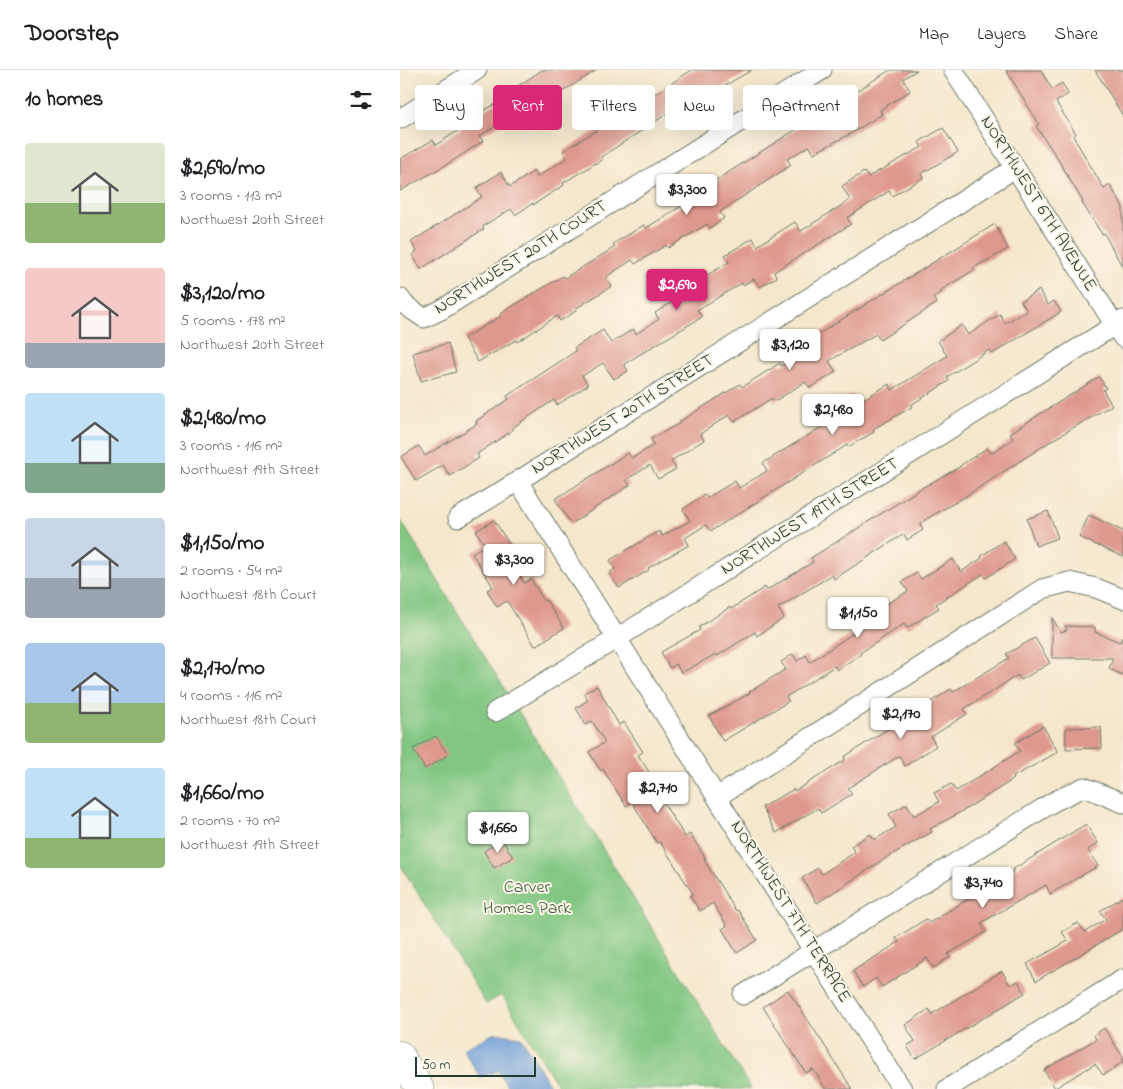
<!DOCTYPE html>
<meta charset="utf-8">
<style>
:root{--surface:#fff;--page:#f6f6f6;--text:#202124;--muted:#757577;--line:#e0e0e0;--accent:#db2777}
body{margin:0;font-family:"Indie Flower",sans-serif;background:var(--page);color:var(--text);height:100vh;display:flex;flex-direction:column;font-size:19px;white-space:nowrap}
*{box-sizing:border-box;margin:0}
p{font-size:16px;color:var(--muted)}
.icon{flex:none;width:28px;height:28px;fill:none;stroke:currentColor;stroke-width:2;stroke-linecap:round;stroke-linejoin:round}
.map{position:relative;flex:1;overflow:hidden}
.side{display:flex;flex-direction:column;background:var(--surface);width:400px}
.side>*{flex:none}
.top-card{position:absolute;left:15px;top:15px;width:475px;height:45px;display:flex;gap:10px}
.scale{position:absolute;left:15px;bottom:12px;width:121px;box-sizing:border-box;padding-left:5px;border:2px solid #1f3d34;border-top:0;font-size:14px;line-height:18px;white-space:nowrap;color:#1f3d34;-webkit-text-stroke:4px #fcf5e5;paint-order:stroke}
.price{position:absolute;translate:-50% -42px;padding:0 11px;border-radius:5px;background:#fff;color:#222;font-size:16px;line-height:32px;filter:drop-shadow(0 1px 2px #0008)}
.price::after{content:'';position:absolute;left:50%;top:30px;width:15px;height:11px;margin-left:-8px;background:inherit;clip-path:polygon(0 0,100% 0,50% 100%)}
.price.selected{background:var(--accent);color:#fff}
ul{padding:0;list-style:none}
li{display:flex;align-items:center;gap:15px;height:125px;padding:0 25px}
li span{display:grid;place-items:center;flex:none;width:140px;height:100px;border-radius:5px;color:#555}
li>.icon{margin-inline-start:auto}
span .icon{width:60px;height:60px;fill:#fffc;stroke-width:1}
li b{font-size:21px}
h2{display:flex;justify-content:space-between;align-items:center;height:60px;padding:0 25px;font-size:21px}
.pill{padding:0 18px;border-radius:5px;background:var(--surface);box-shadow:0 5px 20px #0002;font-size:18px;line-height:45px}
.pill.selected{background:var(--accent);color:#fff}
header{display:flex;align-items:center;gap:30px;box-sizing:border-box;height:70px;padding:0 25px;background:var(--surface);border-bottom:1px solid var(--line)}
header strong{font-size:24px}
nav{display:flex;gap:28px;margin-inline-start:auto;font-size:18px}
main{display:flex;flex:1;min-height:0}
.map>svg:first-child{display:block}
.green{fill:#81c782;stroke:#50825b}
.water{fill:#709fd9;stroke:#486e86}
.building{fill:#df988e}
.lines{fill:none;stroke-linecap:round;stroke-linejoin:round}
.street-casing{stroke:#6a7869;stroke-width:21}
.highway-casing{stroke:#6a7869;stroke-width:29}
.street{stroke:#fff;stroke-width:19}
.highway{stroke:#fff;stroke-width:28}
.labels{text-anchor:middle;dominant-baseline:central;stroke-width:4;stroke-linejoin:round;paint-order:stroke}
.street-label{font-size:18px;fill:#1f3d34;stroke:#fcf5e5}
.park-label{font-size:18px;fill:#386048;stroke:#fcf5e5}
</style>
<header>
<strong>Doorstep</strong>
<nav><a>Map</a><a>Layers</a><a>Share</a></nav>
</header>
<main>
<section class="side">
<h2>10 homes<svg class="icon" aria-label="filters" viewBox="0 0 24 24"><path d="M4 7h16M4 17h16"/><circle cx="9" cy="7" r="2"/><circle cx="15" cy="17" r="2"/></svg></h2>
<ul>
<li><span style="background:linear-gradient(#dfe7d0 60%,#8fb573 0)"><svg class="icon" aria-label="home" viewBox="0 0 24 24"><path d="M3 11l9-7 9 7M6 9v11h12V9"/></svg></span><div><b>$2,690/mo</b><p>3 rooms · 113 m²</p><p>Northwest 20th Street</p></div></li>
<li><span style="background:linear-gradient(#f6c9c9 75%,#9aa5b1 0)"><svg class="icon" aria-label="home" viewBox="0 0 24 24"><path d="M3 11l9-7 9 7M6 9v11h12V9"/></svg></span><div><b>$3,120/mo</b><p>5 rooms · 178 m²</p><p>Northwest 20th Street</p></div></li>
<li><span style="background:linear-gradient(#bfe0f5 70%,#7fa58c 0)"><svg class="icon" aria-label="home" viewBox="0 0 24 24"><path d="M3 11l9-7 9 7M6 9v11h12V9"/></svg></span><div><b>$2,480/mo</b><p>3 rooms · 116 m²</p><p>Northwest 19th Street</p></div></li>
<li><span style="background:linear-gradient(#c9d6e8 60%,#9aa5b1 0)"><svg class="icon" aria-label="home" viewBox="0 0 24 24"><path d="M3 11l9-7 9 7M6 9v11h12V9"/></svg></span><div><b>$1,150/mo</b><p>2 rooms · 54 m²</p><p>Northwest 18th Court</p></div></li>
<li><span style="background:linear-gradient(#a9c7e8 60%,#8fb573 0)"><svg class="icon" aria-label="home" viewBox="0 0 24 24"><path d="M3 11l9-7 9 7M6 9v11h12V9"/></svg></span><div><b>$2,170/mo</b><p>4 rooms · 116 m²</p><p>Northwest 18th Court</p></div></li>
<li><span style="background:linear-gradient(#bfe0f5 70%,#8fb573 0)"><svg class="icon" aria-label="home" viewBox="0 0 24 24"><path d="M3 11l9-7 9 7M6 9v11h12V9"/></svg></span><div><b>$1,660/mo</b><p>2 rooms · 70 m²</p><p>Northwest 19th Street</p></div></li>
</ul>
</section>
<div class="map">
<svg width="723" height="1019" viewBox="0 0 723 1019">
<rect width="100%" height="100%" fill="#fcf5e5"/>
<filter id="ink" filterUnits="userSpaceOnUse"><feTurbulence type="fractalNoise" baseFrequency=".02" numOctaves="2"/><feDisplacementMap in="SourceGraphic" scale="10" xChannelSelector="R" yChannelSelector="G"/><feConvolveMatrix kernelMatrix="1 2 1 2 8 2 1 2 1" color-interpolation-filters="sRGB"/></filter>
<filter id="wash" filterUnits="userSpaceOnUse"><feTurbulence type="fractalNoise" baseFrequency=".0096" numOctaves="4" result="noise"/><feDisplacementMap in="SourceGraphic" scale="20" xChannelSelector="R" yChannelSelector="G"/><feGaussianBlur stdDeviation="1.12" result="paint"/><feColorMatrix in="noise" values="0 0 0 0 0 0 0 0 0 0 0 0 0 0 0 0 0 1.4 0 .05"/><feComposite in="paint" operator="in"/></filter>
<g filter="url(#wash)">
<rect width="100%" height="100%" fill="#f5e7cc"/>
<polygon class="green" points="0,449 351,1019 160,1019 102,925 86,934 0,794"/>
<polygon class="water" points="95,963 121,967 152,1019 109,1019 98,1001 80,1007 63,979"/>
<g id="blocks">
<g class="building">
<polygon points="142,0 197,0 136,38 134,35 79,66 83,71 51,92 0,121 0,89 33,70 36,75 62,58 60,54 117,22 115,18"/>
<polygon points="292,0 352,0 282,40 279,36 201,87 203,89 163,113 164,115 133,135 133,133 115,145 111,139 83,156 84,159 21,199 12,185 17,181 11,172 82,127 76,118 101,102 110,117 134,101 137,107 167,88 163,81 202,57 199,53 229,34 226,30 241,20 247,29"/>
<polygon points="490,0 517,0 503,9 510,21 480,40 482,44 452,63 414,83 409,76 387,89 391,95 320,142 324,148 310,158 307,154 268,178 266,175 235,194 232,190 206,207 212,216 175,239 176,241 160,251 157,246 117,272 116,270 78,292 64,268 101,246 100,244 131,225 163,206 165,208 215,177 213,174 244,155 246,158 301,124 299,121"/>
<polygon points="606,0 641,0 652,19 662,13 668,24 656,32 676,64 673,66 704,119 710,115 723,137 723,198 704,163 702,164 682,133 683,132 656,86 636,56 639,54"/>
<polygon points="695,0 723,0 723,46"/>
<polygon points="543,58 558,82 521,104 523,108 492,126 489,121 447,148 451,154 374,202 377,207 360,217 354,209 343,215 342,213 297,240 302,247 224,294 228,301 214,309 203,293 182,306 188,315 157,335 154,330 112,358 113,360 77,384 79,388 50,406 43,395 16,411 1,387 19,376 25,386 77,354 76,351 109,329 107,326 176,281 174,278 203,260 211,273 233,259 236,264 259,249 255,243 301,214 299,210 329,192 325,185 353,168 357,176 395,152 401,161 450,130 442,116 464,102 468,107 522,77 519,72"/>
<polygon points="595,154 608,179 573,198 574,200 541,220 542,222 533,228 537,233 480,270 476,264 429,291 436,302 410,318 405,312 375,331 372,328 334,352 329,345 300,364 304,370 271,391 276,399 258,409 250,395 226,410 230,415 171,454 155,429 228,383 232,388 254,375 251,369 280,353 279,352 340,314 342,317 380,293 381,296 404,282 400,276 423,261"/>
<polygon points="639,220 648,235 654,231 661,242 592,284 589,280 547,307 549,311 511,335 512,337 473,359 474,362 448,377 447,375 311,461 306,455 285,468 289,475 248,498 249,500 219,518 209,503 215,499 210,490 259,461 262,466 290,451 283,439 305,424 307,428 335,411 339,418 367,401 363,393 433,350 426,339 452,324 457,333 489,314 492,320 547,286 538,271 562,255 568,265 600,244 605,253 627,241 621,231"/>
<polygon points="48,273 56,302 21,311 13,283"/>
<polygon points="699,307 706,318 703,320 712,335 654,369 563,428 528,448 520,454 523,460 507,470 504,464 434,509 432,505 378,538 384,548 357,566 355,562 317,586 316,584 281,603 276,594 270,598 261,582 300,560 299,557 330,537 331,539 365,517 367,520 413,492 411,488 520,419 561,396 561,395 587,378 591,383 613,369 610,363"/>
<polygon points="648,441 658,468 636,476 627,449"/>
<polygon points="689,445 723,461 723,487 679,467"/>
<polygon points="94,450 118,488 112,492 124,513 131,509 144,531 146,530 164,558 135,576 107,531 97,537 87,520 93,517 72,483 85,475 76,461"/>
<polygon points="604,471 615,489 586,508 583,504 536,534 539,538 507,558 504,554 460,583 461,584 437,600 435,596 386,627 389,631 323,671 309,646 350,623 349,622 386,599 381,592 393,584 397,591 406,585 410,592 464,556 459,548 475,537 477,540 508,521 502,512 517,503 521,509 553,489 561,502 582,488 581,486"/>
<polygon points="652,548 661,562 667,560 665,556 695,557 695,562 720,572 723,566 723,605 709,599 713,588 652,588"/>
<polygon points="635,568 650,593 621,610 618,605 564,639 567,644 531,667 536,676 505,696 499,686 448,718 452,724 421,743 418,738 376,763 362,737 394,719 395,721 445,690 444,687 551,619 553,622 609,588 606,584"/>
<polygon points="197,616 219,655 224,652 243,682 238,685 262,722 258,724 285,767 290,764 306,789 304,790 336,841 338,840 357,870 337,883 322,859 327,856 313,833 300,841 290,826 293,824 260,772 257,773 232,732 226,736 203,699 201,701 189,682 205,672 192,651 186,655 176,638 188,630 184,623"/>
<polygon points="643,656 658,682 613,707 614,709 566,739 530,759 532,762 489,786 417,833 402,808 418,798 422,804 455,782 451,776 470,764 474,770 496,757 489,744 507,734 514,746 539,732 534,723 551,714 556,721 620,681 615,673"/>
<polygon points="701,657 702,678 666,679 666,658"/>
<polygon points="36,666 48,685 25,699 13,679"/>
<polygon points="686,754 698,773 688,780 698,796 650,824 646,815 581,853 586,862 548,884 550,887 533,898 527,888 482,917 476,908 463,917 453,901 499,872 496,868 526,849 529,853 575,825 574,824 613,802 612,800"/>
<polygon points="102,770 113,787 94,798 84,781"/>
<polygon points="723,827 723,859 636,911 627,894 668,871 662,862 678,853 685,862 706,849 700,841"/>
<polygon points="602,901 610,915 618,911 625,923 515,989 507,976 515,971 505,955 529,939 532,944"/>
<polygon points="388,920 423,973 452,1019 426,1019 413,999 406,1003 363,937"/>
<polygon points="704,958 723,987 723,992 703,1005 695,994 655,1018 644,1000 696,969 694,965"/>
</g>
</g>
</g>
<g filter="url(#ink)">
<use href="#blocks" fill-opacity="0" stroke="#6a7869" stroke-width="1"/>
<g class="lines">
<defs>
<g id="street">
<polyline points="553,0 723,268"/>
<polyline points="0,49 77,0"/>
<polyline points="0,228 5,235 24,248 41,240 422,0"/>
<polyline points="118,411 414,882 502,1019"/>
<polyline points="58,448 118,411 615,98"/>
<polyline points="95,642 216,569 723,250"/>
<polyline points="317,727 642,519 669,512 696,518 723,529"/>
<polyline points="343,925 653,732 684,717 723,733"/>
<polyline points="547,1019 723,909"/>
</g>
<polyline id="highway" points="0,985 20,1019"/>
</defs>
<use href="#street" class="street-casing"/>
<use href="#highway" class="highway-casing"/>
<use href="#street" class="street"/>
<use href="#highway" class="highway"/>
</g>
</g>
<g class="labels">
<g class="street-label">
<text transform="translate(638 134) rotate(58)">NORTHWEST 6TH AVENUE</text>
<text transform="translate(121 188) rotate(-32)">NORTHWEST 20TH COURT</text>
<text transform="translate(223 345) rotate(-32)">NORTHWEST 20TH STREET</text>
<text transform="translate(410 447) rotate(-32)">NORTHWEST 19TH STREET</text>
<text transform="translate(390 842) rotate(58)">NORTHWEST 7TH TERRACE</text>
</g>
<g class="park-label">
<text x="127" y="818">Carver<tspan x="127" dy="21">Homes Park</tspan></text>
</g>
</g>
</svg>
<div class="scale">50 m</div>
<b class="price" style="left:287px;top:146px">$3,300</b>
<b class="price selected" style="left:277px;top:241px">$2,690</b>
<b class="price" style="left:390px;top:301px">$3,120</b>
<b class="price" style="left:433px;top:366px">$2,480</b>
<b class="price" style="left:114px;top:516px">$3,300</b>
<b class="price" style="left:458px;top:569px">$1,150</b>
<b class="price" style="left:501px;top:670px">$2,170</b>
<b class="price" style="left:258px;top:744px">$2,710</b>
<b class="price" style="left:98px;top:784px">$1,660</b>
<b class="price" style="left:583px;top:839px">$3,740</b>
<div class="top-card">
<a class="pill">Buy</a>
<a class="pill selected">Rent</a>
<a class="pill">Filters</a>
<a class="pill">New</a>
<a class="pill">Apartment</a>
</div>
</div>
</main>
